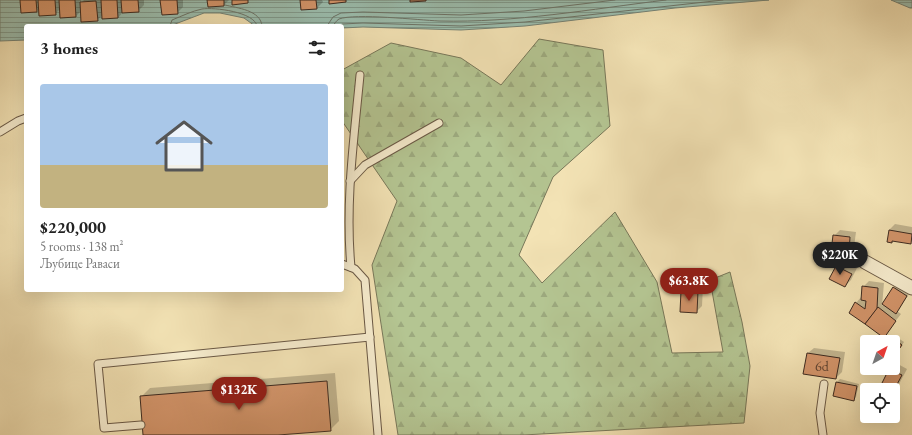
<!DOCTYPE html>
<meta charset="utf-8">
<style>
:root{--surface:#fff;--page:#f2f2f2;--text:#222;--muted:#767676;--accent:#8f2418}
body{margin:0;font-family:"EB Garamond",serif;background:var(--page);color:var(--text);height:100vh;display:flex;flex-direction:column;font-size:15px;white-space:nowrap}
*{box-sizing:border-box;margin:0}
p{font-size:13px;color:var(--muted)}
.icon{flex:none;width:22px;height:22px;fill:none;stroke:currentColor;stroke-width:2;stroke-linecap:round;stroke-linejoin:round}
.map{position:relative;flex:1;overflow:hidden}
.details{position:absolute;left:24px;top:24px;width:320px;height:268px;display:flex;flex-direction:column;background:var(--surface);border-radius:4px;box-shadow:0 4px 16px #0002}
.details>*{flex:none}
.needle{width:26px;rotate:40deg}
.fabs{position:absolute;left:860px;top:335px;display:grid;gap:8px}
.fabs a{display:grid;place-items:center;width:40px;height:40px;border-radius:4px;background:var(--surface);box-shadow:0 4px 16px #0002;font-size:20px}
.price{position:absolute;translate:-50% -34px;padding:0 9px;border-radius:14px;background:var(--accent);color:#fff;font-size:13px;line-height:26px;filter:drop-shadow(0 1px 2px #0008)}
.price::after{content:'';position:absolute;left:50%;top:24px;width:12px;height:9px;margin-left:-6px;background:inherit;clip-path:polygon(0 0,100% 0,50% 100%)}
.price.current{background:#222;color:#fff}
ul{padding:0;list-style:none}
li{display:grid;align-content:center;gap:8px;height:212px;padding:0 16px}
li span{display:grid;place-items:center;height:124px;border-radius:4px;color:#555}
li>.icon{margin-inline-start:auto}
span .icon{width:72px;height:72px;fill:#fffc;stroke-width:1}
li b{font-size:17px}
h2{display:flex;justify-content:space-between;align-items:center;height:48px;padding:0 16px;font-size:17px}
.map>svg:first-child{display:block}
.forest{fill:url(#forest-firs);stroke:#78785a}
.water{fill:url(#water-rules);stroke:#758376}
.shadow{fill:#0003}
.lines{fill:none;stroke-linecap:round;stroke-linejoin:round}
.shore{stroke:#6c7468;stroke-width:1}
.building{fill:#d3956b;stroke:#3d2b21}
.service-casing{stroke:#6a5946;stroke-width:9}
.minor-casing{stroke:#6a5946;stroke-width:15}
.service{stroke:#f7edcf;stroke-width:7}
.minor{stroke:#f7edcf;stroke-width:13}
.labels{text-anchor:middle;dominant-baseline:central;stroke-width:3;stroke-linejoin:round;paint-order:stroke}
.number-label{font-size:14px;fill:#624634}
</style>
<div class="map">
<svg width="912" height="435" viewBox="0 0 912 435">
<defs>
<pattern id="forest-firs" width="22" height="20" patternUnits="userSpaceOnUse"><rect width="22" height="20" fill="#b4c592"/><path d="M5 1l3.5 6h-7zM16 11l3.5 6h-7z" fill="#9ca97e"/></pattern>
<pattern id="water-rules" width="6" height="5" patternUnits="userSpaceOnUse"><rect width="6" height="5" fill="#9bbeaf"/><path d="M0 2.5h6" fill="none" stroke="#809b8e"/></pattern>
</defs>
<rect width="100%" height="100%" fill="#f3e3b5"/>
<filter id="stains"><feTurbulence type="fractalNoise" baseFrequency=".005" numOctaves="4"/><feColorMatrix values="0 0 0 0 .2 0 0 0 0 .09 0 0 0 0 .02 0 0 0 .5 -.17"/></filter>
<radialGradient id="worn" r=".72"><stop offset=".6" stop-color="#630" stop-opacity="0"/><stop offset="1" stop-color="#630" stop-opacity=".3"/></radialGradient>
<polygon class="forest" points="539,39 603,50 610,126 553,177 519,255 542,283 615,212 657,282 672,353 723,352 710,280 730,272 742,322 750,366 744,423 523,435 398,435 372,265 397,201 342,121 342,70 391,43 461,58 501,85"/>
<g class="water">
<polygon points="0,0 769,0 675,8 525,26 461,30 363,27 342,28 342,26 255,26 244,18 220,13 204,13 170,26 26,26 26,40 0,41"/>
<polygon points="891,0 912,0 912,8 910,8"/>
</g>
<g class="shadow">
<polygon points="21,0 81,0 81,3 84,0 144,0 144,5 138,11 123,12 118,18 103,15 97,20 82,10 76,16 60,9 55,14 40,8 37,11 22,12"/>
<polygon points="161,0 183,0 183,7 177,13"/>
<polygon points="208,0 229,0 224,5"/>
<polygon points="301,0 322,0 323,2 317,8"/>
<polygon points="895,224 912,227 912,241 910,243 894,240 892,242 889,230"/>
<polygon points="840,230 856,232 854,247 848,253 834,236"/>
<polygon points="843,261 857,268 851,280 845,286 837,267"/>
<polygon points="869,281 884,283 882,306 899,282 912,290 897,311 901,314 884,336 856,303 862,296 863,287"/>
<polygon points="688,285 703,286 702,306 696,312 682,291"/>
<polygon points="898,338 904,342 900,348 893,347 893,344"/>
<polygon points="814,348 845,352 842,372 836,378 808,353"/>
<polygon points="896,363 907,369 898,386 893,391 881,386 890,369"/>
<polygon points="335,373 339,421 330,430 266,435 144,435 141,397 150,388"/>
<polygon points="840,379 859,384 856,397 853,400 834,396 837,382"/>
</g>
<g class="lines">
<g class="shore">
<path d="M225,5C237,8 261,10 262,26"/>
<path d="M170,26L172,20C182,16 192,11 202,9C214,7 255,12 257,26"/>
<polyline points="327,26 333,17 341,13 363,12 461,15 524,11 615,0"/>
<path d="M333,26C335,23 336,21 339,19C355,13 419,20 439,21C515,23 591,9 666,0"/>
<polyline points="339,26 342,24 363,23 461,26 525,22 723,0"/>
</g>
</g>
<g class="building">
<polygon points="20,0 36,0 37,12 21,13"/>
<polygon points="38,0 55,0 56,15 39,16"/>
<polygon points="59,0 75,0 76,17 60,18"/>
<polygon points="101,0 117,0 118,18 102,19"/>
<polygon points="121,0 138,0 139,12 122,13"/>
<polygon points="160,0 177,0 178,14 162,15"/>
<polygon points="207,0 224,0 224,6 208,7"/>
<polygon points="232,0 248,0 248,3 232,5"/>
<polygon points="300,0 316,0 317,9 301,10"/>
<polygon points="329,0 346,0 346,2 329,4"/>
<polygon points="410,0 426,0 426,1 410,2"/>
<polygon points="96,1 98,21 81,22 80,2"/>
<polygon points="889,230 912,234 911,244 892,241 892,243 887,242"/>
<polygon points="833,235 850,237 849,254 831,252"/>
<polygon points="836,266 852,274 845,287 829,279"/>
<polygon points="862,286 878,288 877,309 865,324 849,313 855,302 865,309 866,301 861,300"/>
<polygon points="893,287 907,296 896,314 882,304"/>
<polygon points="681,291 698,291 697,313 680,312"/>
<polygon points="878,307 896,321 884,338 865,324"/>
<polygon points="895,340 902,345 897,352 893,348 893,342"/>
<polygon points="807,353 840,358 836,379 803,374"/>
<polygon points="889,369 902,375 893,392 893,390 886,390 880,387"/>
<polygon points="327,381 331,431 278,435 143,435 140,396"/>
<polygon points="836,382 857,386 854,401 833,396"/>
</g>
<g class="lines">
<defs>
<g id="service">
<polyline points="0,132 18,121 26,118"/>
<polyline points="350,181 365,165 439,123"/>
<polyline points="342,264 355,269 365,280 378,435"/>
<path d="M351,267C345,203 354,139 360,75"/>
<polyline points="141,425 104,428 98,364 370,337"/>
<polyline points="823,435 820,413 824,384"/>
</g>
<polyline id="minor" points="865,262 912,288"/>
</defs>
<use href="#service" class="service-casing"/>
<use href="#minor" class="minor-casing"/>
<use href="#service" class="service"/>
<use href="#minor" class="minor"/>
</g>
<g class="labels">
<g class="number-label">
<text x="822" y="366">6d</text>
</g>
</g>
<rect width="100%" height="100%" filter="url(#stains)"/>
<rect width="100%" height="100%" fill="url(#worn)"/>
</svg>
<div class="fabs">
<a><svg class="needle" viewBox="-14 -14 28 28"><path d="M0-13l5 13h-10z" fill="#e53935"/><path d="M0 13l5-13h-10z" fill="#767676"/></svg></a>
<a><svg class="icon" aria-label="locate" viewBox="0 0 24 24"><circle cx="12" cy="12" r="6"/><path d="M12 2v4M12 18v4M2 12h4M18 12h4"/></svg></a>
</div>
<b class="price current" style="left:840px;top:276px">$220K</b>
<b class="price" style="left:689px;top:302px">$63.8K</b>
<b class="price" style="left:239px;top:411px">$132K</b>
<section class="details">
<h2>3 homes<svg class="icon" aria-label="filters" viewBox="0 0 24 24"><path d="M4 7h16M4 17h16"/><circle cx="9" cy="7" r="2"/><circle cx="15" cy="17" r="2"/></svg></h2>
<ul>
<li><span style="background:linear-gradient(#a9c7e8 65%,#c2b280 0)"><svg class="icon" aria-label="home" viewBox="0 0 24 24"><path d="M3 11l9-7 9 7M6 9v11h12V9"/></svg></span><div><b>$220,000</b><p>5 rooms · 138 m²</p><p>Љубице Раваси</p></div></li>
</ul>
</section>
</div>
